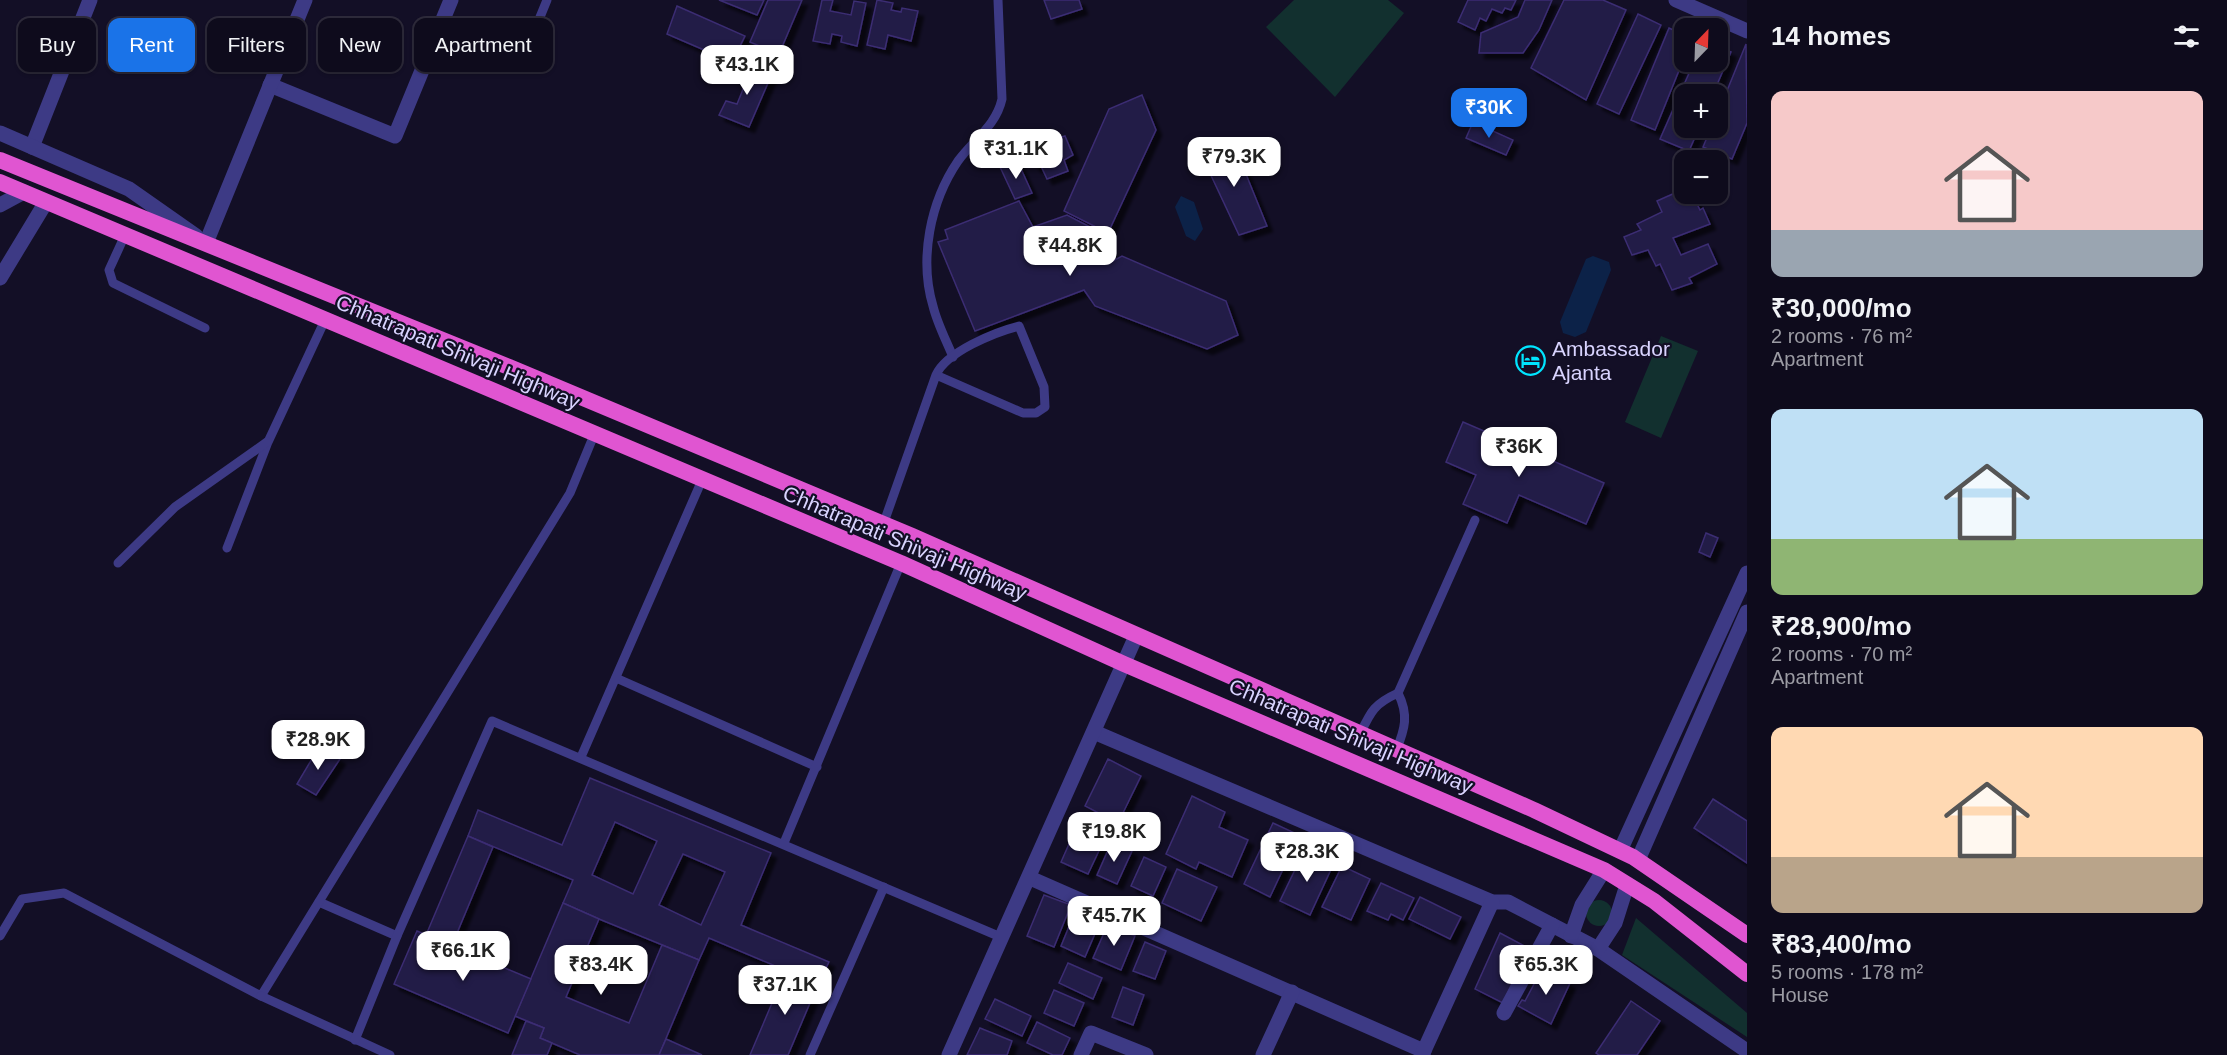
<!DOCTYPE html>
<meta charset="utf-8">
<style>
:root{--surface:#0e0b1c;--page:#171425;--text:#f1f3f6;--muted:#9b9ba3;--line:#2e2b3b;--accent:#1a73e8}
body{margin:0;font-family:Arial,sans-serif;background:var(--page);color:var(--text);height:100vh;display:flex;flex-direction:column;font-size:22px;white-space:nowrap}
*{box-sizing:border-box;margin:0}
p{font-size:20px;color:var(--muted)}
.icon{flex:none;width:33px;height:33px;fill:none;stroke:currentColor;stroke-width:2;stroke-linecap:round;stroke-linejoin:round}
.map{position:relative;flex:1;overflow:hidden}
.sheet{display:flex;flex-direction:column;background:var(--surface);width:480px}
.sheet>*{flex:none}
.banner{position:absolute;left:18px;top:18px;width:570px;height:54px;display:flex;gap:12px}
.needle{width:39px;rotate:23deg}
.fabs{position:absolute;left:1674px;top:18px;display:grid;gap:12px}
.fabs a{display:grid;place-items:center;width:54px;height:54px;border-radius:12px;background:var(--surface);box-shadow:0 2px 4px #0004,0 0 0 2px var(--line);font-size:30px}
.price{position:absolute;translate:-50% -51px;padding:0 14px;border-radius:12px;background:#fff;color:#222;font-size:20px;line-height:39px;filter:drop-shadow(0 2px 3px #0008)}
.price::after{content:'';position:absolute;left:50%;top:36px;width:18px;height:14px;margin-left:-9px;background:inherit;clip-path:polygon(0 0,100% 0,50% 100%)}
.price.active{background:var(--accent);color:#fff}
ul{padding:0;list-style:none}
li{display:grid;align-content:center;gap:12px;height:318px;padding:0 24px}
li span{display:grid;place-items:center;height:186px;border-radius:12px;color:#555}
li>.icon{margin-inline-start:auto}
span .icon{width:108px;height:108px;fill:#fffc;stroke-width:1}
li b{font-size:26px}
h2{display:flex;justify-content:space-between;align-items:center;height:72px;padding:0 24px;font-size:26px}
.chip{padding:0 21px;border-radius:12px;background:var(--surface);box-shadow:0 2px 4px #0004,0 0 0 2px var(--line);font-size:21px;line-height:54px}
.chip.active{background:var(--accent);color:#fff}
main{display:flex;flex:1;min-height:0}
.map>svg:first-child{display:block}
.green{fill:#12302f}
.water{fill:#0c2248}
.building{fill:#241b47;stroke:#3b2d73;stroke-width:1.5;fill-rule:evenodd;filter:url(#shadow)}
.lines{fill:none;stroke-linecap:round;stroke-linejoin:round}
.service{stroke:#3d3a85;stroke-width:9}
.minor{stroke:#3d3a85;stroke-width:15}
.tertiary{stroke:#3d3a85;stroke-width:15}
.trunk{stroke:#e055d1;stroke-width:16}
.labels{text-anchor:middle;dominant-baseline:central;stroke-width:4.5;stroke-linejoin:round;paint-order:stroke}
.poi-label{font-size:21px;fill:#d9d4ff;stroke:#130f26;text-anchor:start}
.street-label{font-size:21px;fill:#d9d4ff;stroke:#130f26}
</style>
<main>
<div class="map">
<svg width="1747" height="1055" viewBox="0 0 1747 1055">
<defs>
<filter id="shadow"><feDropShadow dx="5.5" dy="5.5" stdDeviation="1.5" flood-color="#0009"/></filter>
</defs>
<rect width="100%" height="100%" fill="#130f26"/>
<g class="green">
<polygon points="1294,0 1388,0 1404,13 1335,97 1266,27"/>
<polygon points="1661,336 1698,351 1661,438 1625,422"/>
<circle cx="1599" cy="913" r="13"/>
<polygon points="1636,918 1747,1013 1747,1037 1622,955"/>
</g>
<g class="water">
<polygon points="1181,196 1194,202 1203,229 1195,241 1186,236 1175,207"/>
<polygon points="1593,256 1609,262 1611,270 1586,332 1575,337 1563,333 1560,322 1586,259"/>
</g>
<g class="building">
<polygon points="719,0 764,0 757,15"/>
<polygon points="768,0 802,0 779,54 750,42"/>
<polygon points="822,0 833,0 830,11 851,15 854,1 866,3 857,46 841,42 842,36 832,34 830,44 813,41"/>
<polygon points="877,0 893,3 891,10 901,12 902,8 918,11 911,41 888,35 885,49 867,45"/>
<polygon points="1044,0 1079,0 1082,9 1051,19"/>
<polygon points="1468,0 1516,0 1511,10 1505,8 1502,13 1492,9 1486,21 1480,18 1475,30 1458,22"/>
<polygon points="1525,0 1552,0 1539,30 1523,53 1479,53 1481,33 1518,17"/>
<polygon points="1564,0 1603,0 1626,10 1586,100 1531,68"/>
<polygon points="677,6 745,36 732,62 667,34"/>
<polygon points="1638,14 1661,25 1619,114 1597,104"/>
<polygon points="1669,28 1684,35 1684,58 1655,130 1631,120"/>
<polygon points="1746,44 1747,123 1732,159 1703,147 1711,128 1718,128 1718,113"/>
<polygon points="1718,47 1731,52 1713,94 1684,94 1684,128 1699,128 1689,151 1660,139 1694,62 1718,62"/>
<polygon points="741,63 771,76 749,127 719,115 726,101 737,104 746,82 735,77"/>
<polygon points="1142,95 1156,130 1108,233 1064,211 1109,109"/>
<polygon points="1473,122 1513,140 1506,155 1466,138"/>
<polygon points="1065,136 1073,155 1064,160 1068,171 1047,179 1041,166 1036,167 1026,148"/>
<polygon points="1233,142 1267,226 1239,235 1200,152"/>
<polygon points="1017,160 1032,193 1015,199 1000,167"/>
<polygon points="1684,189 1684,194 1692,194 1700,210 1703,208 1710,224 1673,238 1681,255 1708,244 1717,264 1689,278 1692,283 1672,290 1660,264 1656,266 1648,250 1632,255 1624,237 1641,230 1637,224 1662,212 1657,201"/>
<polygon points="1019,201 1033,227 1067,215 1098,231 1111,262 1122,256 1226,301 1238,335 1207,349 1095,306 1084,290 975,331 938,242 948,239 945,230"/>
<polygon points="1463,422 1604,483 1586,524 1519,495 1507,523 1463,504 1476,475 1446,462"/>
<polygon points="1706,533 1718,538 1710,557 1699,552"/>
<polygon points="319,747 340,759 316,795 297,784"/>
<polygon points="1108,759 1141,776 1118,823 1085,806"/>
<path d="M590,778L771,853L741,925L829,962L818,984L709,938L699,960L599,919L563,903L573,880L468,836L478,810L562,845ZM615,822L657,841L633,894L592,875ZM683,854L725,872L701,925L659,905Z"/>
<polygon points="1192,796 1225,812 1219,827 1248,840 1232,877 1199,862 1196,869 1166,854"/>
<polygon points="1713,799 1747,821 1747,863 1694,828"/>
<polygon points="1273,823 1299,835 1270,897 1244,884"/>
<polygon points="1077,826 1105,838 1088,874 1061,862"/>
<polygon points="468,836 493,847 452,945 426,935"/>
<polygon points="1112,841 1132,851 1117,884 1097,875"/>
<polygon points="1304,851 1333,865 1310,915 1280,901"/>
<polygon points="1144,857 1166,867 1153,896 1131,886"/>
<polygon points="1342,866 1370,879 1351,920 1322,907"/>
<polygon points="1177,869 1217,887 1201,921 1162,903"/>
<polygon points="1381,883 1414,898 1403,920 1391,914 1388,920 1367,911"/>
<polygon points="1044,895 1071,905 1054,947 1027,936"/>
<polygon points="1420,897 1461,917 1450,939 1409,919"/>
<polygon points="563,903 599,919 566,997 629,1023 662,945 699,960 659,1055 580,1055 540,1038 544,1028 515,1016"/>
<polygon points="1075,912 1100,922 1085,957 1061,946"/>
<polygon points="1108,924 1135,936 1121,970 1093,958"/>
<polygon points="417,931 531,979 508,1033 394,984"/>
<polygon points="1500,933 1528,948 1503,1003 1475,989"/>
<polygon points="1145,942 1166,951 1155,979 1133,971"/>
<polygon points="1068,963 1102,978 1093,999 1059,983"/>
<polygon points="1542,969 1570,983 1551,1024 1518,1006 1522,1000 1525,1001"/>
<polygon points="786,970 818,984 788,1055 750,1055"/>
<polygon points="1123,987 1144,995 1133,1025 1112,1017"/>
<polygon points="1054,990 1084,1003 1074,1026 1044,1013"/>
<polygon points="995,999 1031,1016 1022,1036 985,1019"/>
<polygon points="1631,1001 1660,1021 1637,1055 1599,1055 1596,1053"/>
<polygon points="526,1021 544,1028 540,1038 552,1043 547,1055 512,1055"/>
<polygon points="1037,1022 1070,1038 1062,1055 1053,1055 1027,1043"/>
<polygon points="980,1028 1012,1041 1007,1055 967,1055"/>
<polygon points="666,1039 702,1055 659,1055"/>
</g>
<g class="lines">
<g class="service">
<polyline points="538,22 547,0"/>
<polyline points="125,235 109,270 113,283 205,328"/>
<path d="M953,357C946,340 937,323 933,306C919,259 930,202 958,161C974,139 996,126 1002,99L998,0"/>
<path d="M883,525L936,375C946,352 995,332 1019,326L1044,387L1045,407L1036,413H1023L936,375"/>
<polyline points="227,548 268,442 325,320"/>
<polyline points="118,563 175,507 267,442"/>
<polyline points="616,678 817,767"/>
<polyline points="1398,693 1475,520"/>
<path d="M1360,734C1371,711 1374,704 1398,693C1409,715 1405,729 1396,751"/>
<polyline points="581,757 702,480"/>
<polyline points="784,843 901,563"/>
<polyline points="319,902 397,936"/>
<polyline points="0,936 22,899 64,893 261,996 570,493 594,435"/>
<polyline points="261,996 390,1055"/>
<polyline points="355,1040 397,936 492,721 1003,938"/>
<polyline points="810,1055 884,887"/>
</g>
<g class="minor">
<polyline points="1676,0 1747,31"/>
<polyline points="270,85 395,136 451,0"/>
<polyline points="32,147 90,0"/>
<polyline points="206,243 305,0"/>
<polyline points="0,278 46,202"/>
<polyline points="1094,732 1492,902 1508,902 1598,949 1747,1051"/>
<polyline points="1620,851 1747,573"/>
<polyline points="1638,860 1747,612"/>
<polyline points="1030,878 1424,1051"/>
<polyline points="1571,936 1582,905 1604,870"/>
<polyline points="1598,949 1615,923 1627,885"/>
<polyline points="1504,1013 1552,925"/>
<polyline points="949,1055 1136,636"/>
<polyline points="1081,1055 1091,1033 1146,1055"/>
<polyline points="1263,1055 1292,992"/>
<polyline points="1422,1055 1492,902"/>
</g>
<g class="tertiary">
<polyline points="0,133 129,189 196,236"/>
<polyline points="0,205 24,192"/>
</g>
<g class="trunk">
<polyline points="0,160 509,367 912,536 1534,810 1633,857 1747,935"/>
<polyline points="0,182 901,563 1124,664 1604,870 1654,901 1747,974"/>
</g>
</g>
<defs>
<symbol id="hotel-ring" viewBox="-11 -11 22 22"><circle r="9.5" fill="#130f26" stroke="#00e5ff" stroke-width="1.5"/><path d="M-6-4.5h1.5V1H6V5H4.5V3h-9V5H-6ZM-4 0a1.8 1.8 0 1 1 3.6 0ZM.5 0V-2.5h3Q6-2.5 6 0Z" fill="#00e5ff"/></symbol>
</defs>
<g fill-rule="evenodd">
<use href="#hotel-ring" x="1514" y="344" width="33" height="33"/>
</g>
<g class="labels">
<g class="poi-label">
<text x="1552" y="348">Ambassador<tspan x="1552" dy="24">Ajanta</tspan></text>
</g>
<g class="street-label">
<text transform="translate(458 352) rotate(23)">Chhatrapati Shivaji Highway</text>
<text transform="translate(905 543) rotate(23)">Chhatrapati Shivaji Highway</text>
<text transform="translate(1351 736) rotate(23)">Chhatrapati Shivaji Highway</text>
</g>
</g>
</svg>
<div class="fabs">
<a><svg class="needle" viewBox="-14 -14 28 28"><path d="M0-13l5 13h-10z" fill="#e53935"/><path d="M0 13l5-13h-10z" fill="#9b9ba3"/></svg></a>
<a>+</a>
<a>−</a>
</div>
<b class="price" style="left:747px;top:96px">₹43.1K</b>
<b class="price active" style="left:1489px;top:139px">₹30K</b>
<b class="price" style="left:1016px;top:180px">₹31.1K</b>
<b class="price" style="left:1234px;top:188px">₹79.3K</b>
<b class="price" style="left:1070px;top:277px">₹44.8K</b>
<b class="price" style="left:1519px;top:478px">₹36K</b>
<b class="price" style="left:318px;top:771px">₹28.9K</b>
<b class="price" style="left:1114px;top:863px">₹19.8K</b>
<b class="price" style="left:1307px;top:883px">₹28.3K</b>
<b class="price" style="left:1114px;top:947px">₹45.7K</b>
<b class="price" style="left:463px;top:982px">₹66.1K</b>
<b class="price" style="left:601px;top:996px">₹83.4K</b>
<b class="price" style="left:1546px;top:996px">₹65.3K</b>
<b class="price" style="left:785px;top:1016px">₹37.1K</b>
<div class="banner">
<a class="chip">Buy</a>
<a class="chip active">Rent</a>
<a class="chip">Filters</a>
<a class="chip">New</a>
<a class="chip">Apartment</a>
</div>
</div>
<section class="sheet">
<h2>14 homes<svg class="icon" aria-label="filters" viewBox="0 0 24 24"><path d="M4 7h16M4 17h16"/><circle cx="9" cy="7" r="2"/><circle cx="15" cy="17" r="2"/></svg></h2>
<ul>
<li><span style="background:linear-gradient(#f6c9c9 75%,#9aa5b1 0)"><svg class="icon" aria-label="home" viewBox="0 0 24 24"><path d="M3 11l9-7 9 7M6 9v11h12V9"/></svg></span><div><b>₹30,000/mo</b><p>2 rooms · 76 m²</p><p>Apartment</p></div></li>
<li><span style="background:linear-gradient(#bfe0f5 70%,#8fb573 0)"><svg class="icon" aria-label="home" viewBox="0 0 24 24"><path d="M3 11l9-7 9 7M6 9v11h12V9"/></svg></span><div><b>₹28,900/mo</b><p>2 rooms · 70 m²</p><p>Apartment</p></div></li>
<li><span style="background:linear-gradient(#ffd9b3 70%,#b9a48a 0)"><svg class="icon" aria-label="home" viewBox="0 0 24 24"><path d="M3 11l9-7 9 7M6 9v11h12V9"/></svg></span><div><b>₹83,400/mo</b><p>5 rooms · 178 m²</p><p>House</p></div></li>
</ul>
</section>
</main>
